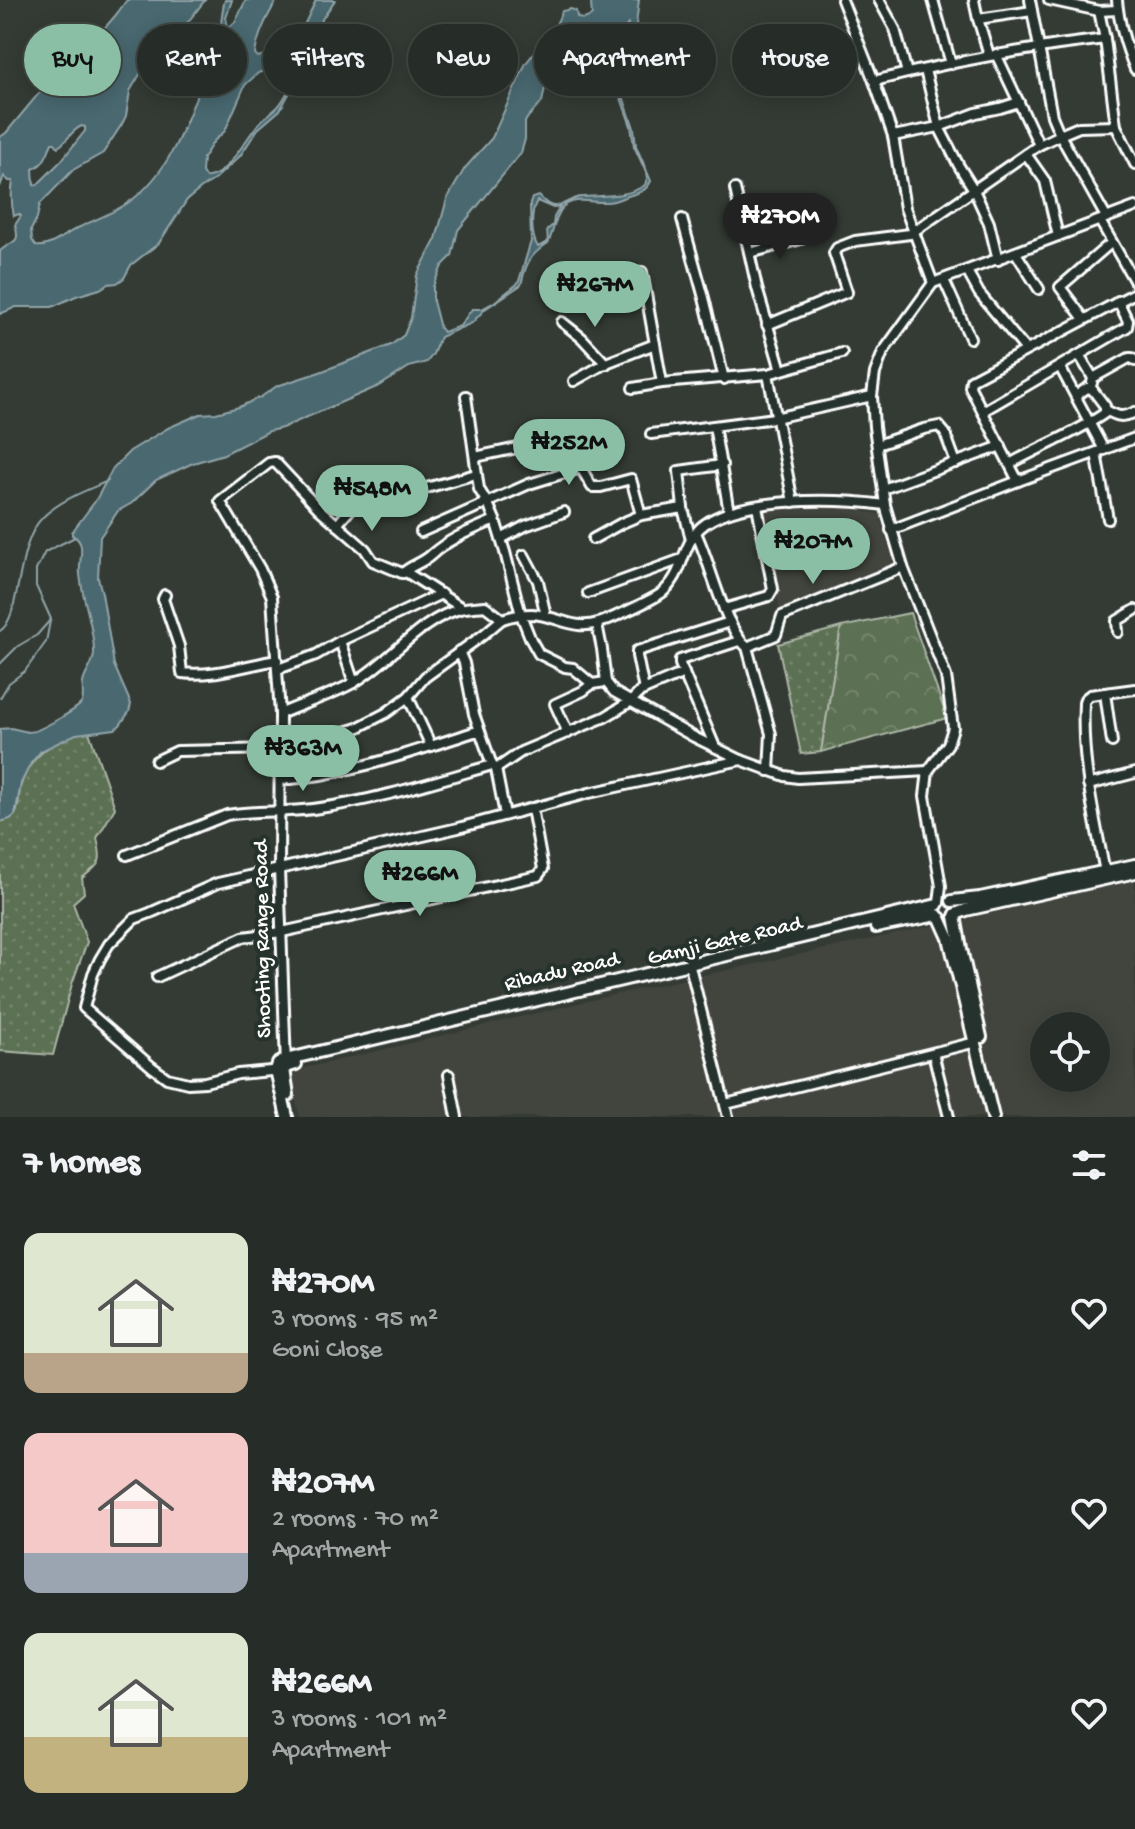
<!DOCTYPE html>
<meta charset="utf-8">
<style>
:root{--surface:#262c27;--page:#323833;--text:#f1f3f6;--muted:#a4a7a7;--line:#424844;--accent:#8abfa5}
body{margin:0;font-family:"Gochi Hand",sans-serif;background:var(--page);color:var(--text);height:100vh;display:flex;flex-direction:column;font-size:30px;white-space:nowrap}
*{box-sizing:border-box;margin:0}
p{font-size:26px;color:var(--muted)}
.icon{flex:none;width:44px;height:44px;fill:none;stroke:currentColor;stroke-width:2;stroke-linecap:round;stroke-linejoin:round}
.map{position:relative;height:1117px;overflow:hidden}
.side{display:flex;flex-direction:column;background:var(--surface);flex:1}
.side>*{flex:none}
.top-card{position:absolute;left:24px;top:24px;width:1088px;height:72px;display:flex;gap:16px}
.buttons{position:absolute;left:1030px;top:1012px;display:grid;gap:16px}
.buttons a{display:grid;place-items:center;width:80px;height:80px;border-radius:50%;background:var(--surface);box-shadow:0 4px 20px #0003,0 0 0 2px var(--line);font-size:40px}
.price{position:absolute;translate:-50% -68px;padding:0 18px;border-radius:28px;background:var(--accent);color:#111;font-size:26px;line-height:52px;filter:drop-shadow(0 2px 4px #0008)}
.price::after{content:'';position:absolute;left:50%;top:48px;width:24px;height:18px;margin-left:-12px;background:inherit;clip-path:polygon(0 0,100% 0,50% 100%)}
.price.on{background:#222;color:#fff}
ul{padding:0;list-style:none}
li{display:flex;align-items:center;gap:24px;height:200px;padding:0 24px}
li span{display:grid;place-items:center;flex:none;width:224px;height:160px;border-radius:16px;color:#555}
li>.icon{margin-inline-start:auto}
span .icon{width:96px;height:96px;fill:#fffc;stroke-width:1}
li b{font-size:34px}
h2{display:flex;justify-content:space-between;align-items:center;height:96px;padding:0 24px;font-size:34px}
.chip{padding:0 28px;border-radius:36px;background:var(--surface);box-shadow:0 4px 20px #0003,0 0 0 2px var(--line);font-size:28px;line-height:72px}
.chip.on{background:var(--accent);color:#111}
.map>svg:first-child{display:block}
.built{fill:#42453d;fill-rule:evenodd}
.grass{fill:url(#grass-dots);stroke:#adb7a8;stroke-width:2}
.forest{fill:url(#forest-crowns);stroke:#adb7a8;stroke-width:2}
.water{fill:#49686f;stroke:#92a4a9;stroke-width:2;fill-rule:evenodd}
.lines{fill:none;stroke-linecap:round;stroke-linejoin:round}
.stream{stroke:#92a4a9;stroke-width:2}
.minor-casing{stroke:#fff;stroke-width:14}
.major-casing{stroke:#fff;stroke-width:16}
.minor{stroke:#26332d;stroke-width:8}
.major{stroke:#26332d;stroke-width:10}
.labels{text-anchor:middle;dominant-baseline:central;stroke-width:8;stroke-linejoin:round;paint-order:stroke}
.street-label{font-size:22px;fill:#fff;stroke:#26332d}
</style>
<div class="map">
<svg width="1135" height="1117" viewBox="0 0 1135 1117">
<defs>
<pattern id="grass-dots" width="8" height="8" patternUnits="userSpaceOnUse" patternTransform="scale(2)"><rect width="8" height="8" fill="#5b6f52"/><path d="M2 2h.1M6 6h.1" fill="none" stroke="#74856c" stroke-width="1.8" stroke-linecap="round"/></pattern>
<pattern id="forest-crowns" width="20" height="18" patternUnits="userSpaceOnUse" patternTransform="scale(2)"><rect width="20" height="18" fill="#5b6f52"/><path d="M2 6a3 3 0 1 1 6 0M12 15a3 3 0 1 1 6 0" fill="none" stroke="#74856c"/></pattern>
</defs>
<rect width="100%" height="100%" fill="#333b34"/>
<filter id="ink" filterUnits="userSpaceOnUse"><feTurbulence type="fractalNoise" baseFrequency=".0125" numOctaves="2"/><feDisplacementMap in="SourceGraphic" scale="16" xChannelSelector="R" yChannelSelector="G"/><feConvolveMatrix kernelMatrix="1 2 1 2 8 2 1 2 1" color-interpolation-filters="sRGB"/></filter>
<g filter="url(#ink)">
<g class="built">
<polygon points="797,507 841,507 879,514 895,568 781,613 771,573 762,512"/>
<path d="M1135,880V1117H300L288,1072L630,991L974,917ZM1044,1026H1096V1078H1044Z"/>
</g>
<g class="grass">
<polygon points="841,627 821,752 801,754 778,644"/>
<path d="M83,732H89L115,808L97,838C103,863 101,863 82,878L84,893L73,903L87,942L72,984L53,1055L0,1051V822C6,820 13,819 16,813C20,804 18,791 22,782C31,755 56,738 83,732Z"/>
</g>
<polygon class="forest" points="910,613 947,718 821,752 841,627"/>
<g class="water">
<path d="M127,0H205L166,50L142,71L130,91L126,116L122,124L103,153L73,170L40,204L37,218L31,230L32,240L36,246C52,248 65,233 80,227C96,219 114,213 129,202C172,172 188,117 206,71C210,59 216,48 219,36C222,24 221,12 225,0H232L226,18L228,28L235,22L246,0H277C267,17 258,34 255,54L258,57L276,52L299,36L316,0H335L312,34L295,83L280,110L258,129L240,156L214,180L204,186L187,200L159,243L131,265L124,278L117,283L108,284L100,289L76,296L52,307H16L0,314V251C13,240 21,244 15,225L21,216L19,214L14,216C11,204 11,193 13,181H9L4,176L0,187V137L6,133L39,93L53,85L59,74L75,57L77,63L83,61L95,39L115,16ZM297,51L301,52V57C296,72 290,91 280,104C275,111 267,115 261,121C247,135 226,180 205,177L202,172L203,158L214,141L225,131L245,85L258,73L274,67L287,56ZM82,126L85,127V131L61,161L38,184L34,185L33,169C45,164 47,154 52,143H55L58,147C68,141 71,130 82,126Z"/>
<path d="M595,0H639L634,41L619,67L617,79L634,128L636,146L651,181C646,192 637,193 625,197C619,199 614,202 607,202C592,203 574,196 563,207C554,217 554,232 548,243C529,256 526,263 521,285L485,309L472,323L440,337L433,354L427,362L409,367L381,385L282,428L269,431L224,454L193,463L156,480L132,503L118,511L100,537L98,578L102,593L114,665L131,704L129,712L120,725L115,729L76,734L41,751L31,763L21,783L15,815L10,819L0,822V729L11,728L28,732L35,731C43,728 79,709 82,702C84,696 82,689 83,683C85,672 93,666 94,654C95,630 82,599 80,574C78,559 88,543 72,535V532L96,500L113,468L130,451L168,428L200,414L216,413L239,407L261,397L277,386L320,372L391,345L404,335L411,318L417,275L436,239L447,199L465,168L492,138L526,63L555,27L562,11L571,9L576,11L577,17C581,20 588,19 592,15L591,4ZM628,24C630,37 614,79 594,73C587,71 584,64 578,61L577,53L603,46L620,34ZM571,72L583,82L596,89C604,87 605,76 613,76L631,126L634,146L646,172L647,178L645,185C626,198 603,195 581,197C572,198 564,205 556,206C549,207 544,201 539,196L532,198L530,204L531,241L519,281L516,285L493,303L482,309H472L460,326L443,332L440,328L433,301V287L435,281L442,266L452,256L458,230L521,153L525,139V122L528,117L542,102L547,78L553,74L562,75ZM537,201L553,208L560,207L554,217L553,225L547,230L548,242L538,247C531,237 530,212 537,201Z"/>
</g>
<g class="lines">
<g class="stream">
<path d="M0,631C22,617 15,544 43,517C60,500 85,491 108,481"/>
<polyline points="0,664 18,646 37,635 51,619 36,586 36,570 45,552 75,537"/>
<polyline points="0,698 9,683 25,671 46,642 50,621"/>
</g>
<defs>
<g id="minor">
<polyline points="842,0 874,81 893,136 905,208 933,283"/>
<polyline points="879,0 895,29 907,73"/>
<polyline points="933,0 951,64"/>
<polyline points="974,0 978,19 989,55"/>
<polyline points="1030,0 1052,116 1060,135 1106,217"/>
<polyline points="1049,0 1099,11 1118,10"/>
<path d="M1117,0C1119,25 1126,47 1135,69"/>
<polyline points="1099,11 1105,39 1116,126 1135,164"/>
<polyline points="978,19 1032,11"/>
<polyline points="996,54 1039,145"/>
<polyline points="925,70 939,127 959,166 974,190 989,223 998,260"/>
<path d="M874,81C950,62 1027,48 1105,39"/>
<polyline points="893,136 939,127 976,113 1000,108 1019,102"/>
<polyline points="1026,154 1045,181 1058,236"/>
<polyline points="735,189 757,288 781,370"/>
<polyline points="682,219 704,298 724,379"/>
<polyline points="1100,221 1135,282"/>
<polyline points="750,253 801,239"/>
<polyline points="1016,253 1039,289"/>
<polyline points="967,271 979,293 1026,350"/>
<polyline points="642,272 662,383"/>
<polyline points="944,280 970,338"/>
<polyline points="1084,319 1060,287 1112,242"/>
<polyline points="562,322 582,338 606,364"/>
<polyline points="767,325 847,292 834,253 837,248 855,241 910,234 1039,145 1060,135 1079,127 1116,126"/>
<polyline points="1080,356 1093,378 1092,383"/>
<polyline points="1060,367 1104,450"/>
<polyline points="768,374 793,502"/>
<polyline points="1093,378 1129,358 1132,358 1135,361"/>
<polyline points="574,381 606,363 655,344"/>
<polyline points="633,388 662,383 768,374 842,353"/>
<polyline points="466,396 479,489 490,508 495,520 505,552 521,615 531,640 539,654 565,667 573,668 592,684 606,682"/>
<path d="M1106,410C1118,417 1122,418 1135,412"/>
<polyline points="983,411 1127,327 1128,321 1118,301"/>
<polyline points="714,426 729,512"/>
<polyline points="651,434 775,418 872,396"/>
<polyline points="877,445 924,429 939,426 945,433 956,463"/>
<polyline points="1096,453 1108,519"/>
<polyline points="475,457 532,445"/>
<path d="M1010,464C1041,446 1075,434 1105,413V406L1092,389L1087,388L1076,396"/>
<polyline points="1018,481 970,387 971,380 1135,293"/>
<polyline points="883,489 1001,446"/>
<polyline points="337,525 375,480 388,497 391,498 476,474"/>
<polyline points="891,530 1018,481 1135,438"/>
<polyline points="421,532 529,484 581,468 592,487 601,487 631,479 641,515"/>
<path d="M696,533C710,561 725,630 747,647L771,734L769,771"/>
<polyline points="501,539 525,526 564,512"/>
<polyline points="593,539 622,523 641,515 683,508"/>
<polyline points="691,540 683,508 679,471 722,465"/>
<polyline points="524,555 538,581 546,616"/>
<path d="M403,573C411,565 423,563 431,555C450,538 472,530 495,520"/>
<polyline points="588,593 682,559"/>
<path d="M165,595L163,599L179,646L182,673C213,677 247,665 277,660"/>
<polyline points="724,609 769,596 773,589 757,506"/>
<polyline points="597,624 602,649 606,682 614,692 694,737 741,760 785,776 798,778 928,771"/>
<polyline points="1118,632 1117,621 1135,610"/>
<polyline points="340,641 354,683"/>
<polyline points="747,647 776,635 782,616 903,567"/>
<polyline points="459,651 464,663 474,714 492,765 496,769 505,815"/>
<polyline points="278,669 316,655 340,641 441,594"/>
<polyline points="644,690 637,656 637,651 730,622"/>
<polyline points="1105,693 1112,742"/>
<polyline points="408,697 431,746"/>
<polyline points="280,714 272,597 260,569 220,501 269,463 275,462 319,509 365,549 373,561 402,573 406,572 462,608"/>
<polyline points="568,733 555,704 583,691 592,684"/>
<polyline points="715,747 680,664 680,660 739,641"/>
<polyline points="156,761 177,751 281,749 355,729 386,713 408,697 425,677 483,635 502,619"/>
<polyline points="496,769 521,752 605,717 630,702 641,691 684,673"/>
<path d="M280,780C348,775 409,753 474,732H480"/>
<polyline points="1088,785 1135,773"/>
<path d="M127,855L227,815C255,810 284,813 313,809C374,801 433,782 492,765"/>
<path d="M1105,872C1094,816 1081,760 1084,703L1085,699L1090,695L1135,689"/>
<polyline points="939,903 941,886 925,796 928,771 948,744 953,728 946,676 903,567 885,505 874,427 872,396 875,373 883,352 933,283 1135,207"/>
<polyline points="691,970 728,1117"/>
<polyline points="157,977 243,937 282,932 538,876 543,869 532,808"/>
<polyline points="933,1053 949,1117"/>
<path d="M286,1066L279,869L280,714C304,703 330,696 353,683C390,662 419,620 460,609C468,607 477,607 485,606L502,619C511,616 522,614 532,614C555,615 574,631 598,623C609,620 657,598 664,591C669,586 675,578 678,571C684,557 688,540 700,528C736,495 839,499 885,505"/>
<polyline points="282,1070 238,1074 205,1082 188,1083 167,1078 152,1067 84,1008 93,974 100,959 109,944 134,919 150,913 218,883 458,828 589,793 741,760"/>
<polyline points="449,1075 457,1117"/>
<polyline points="726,1104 976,1042"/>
</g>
<g id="major">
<polyline points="952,901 980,898 1135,865"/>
<polyline points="956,914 966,910 1135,872"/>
<polyline points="955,916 961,949 981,1037"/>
<polyline points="940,918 949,938 993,1117"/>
<polyline points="876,927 937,915"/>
<polyline points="288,1095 284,1069 286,1067 296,1064"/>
<polyline points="287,1117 276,1070 278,1064 285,1060 937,905"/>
</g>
</defs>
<use href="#minor" class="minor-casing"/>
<use href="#major" class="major-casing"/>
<use href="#minor" class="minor"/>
<use href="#major" class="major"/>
</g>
</g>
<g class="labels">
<g class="street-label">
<text transform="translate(264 939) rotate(-91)">Shooting Range Road</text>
<text transform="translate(725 942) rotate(-13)">Gamji Gate Road</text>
<text transform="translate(562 973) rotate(-13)">Ribadu Road</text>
</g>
</g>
</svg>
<div class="buttons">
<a><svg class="icon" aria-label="locate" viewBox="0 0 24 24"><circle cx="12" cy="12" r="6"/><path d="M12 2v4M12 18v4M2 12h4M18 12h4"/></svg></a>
</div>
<b class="price on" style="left:780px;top:261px">₦270M</b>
<b class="price" style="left:595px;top:329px">₦267M</b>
<b class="price" style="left:569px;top:487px">₦252M</b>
<b class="price" style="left:372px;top:533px">₦548M</b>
<b class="price" style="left:813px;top:586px">₦207M</b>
<b class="price" style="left:303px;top:793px">₦363M</b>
<b class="price" style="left:420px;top:918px">₦266M</b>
<div class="top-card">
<a class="chip on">Buy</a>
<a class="chip">Rent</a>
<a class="chip">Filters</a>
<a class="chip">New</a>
<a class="chip">Apartment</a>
<a class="chip">House</a>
</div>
</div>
<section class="side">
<h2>7 homes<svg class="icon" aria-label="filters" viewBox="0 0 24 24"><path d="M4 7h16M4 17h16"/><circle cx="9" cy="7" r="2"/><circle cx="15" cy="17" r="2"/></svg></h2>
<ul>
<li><span style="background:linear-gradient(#dfe7d0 75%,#b9a48a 0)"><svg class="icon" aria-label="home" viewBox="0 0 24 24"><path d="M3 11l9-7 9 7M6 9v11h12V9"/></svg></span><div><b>₦270M</b><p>3 rooms · 95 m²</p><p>Goni Close</p></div><svg class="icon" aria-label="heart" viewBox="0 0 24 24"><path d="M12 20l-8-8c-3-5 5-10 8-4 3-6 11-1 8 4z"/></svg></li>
<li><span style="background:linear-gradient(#f6c9c9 75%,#9aa5b1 0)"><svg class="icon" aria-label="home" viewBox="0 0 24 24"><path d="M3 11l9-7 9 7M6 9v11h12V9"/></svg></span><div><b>₦207M</b><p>2 rooms · 70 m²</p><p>Apartment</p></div><svg class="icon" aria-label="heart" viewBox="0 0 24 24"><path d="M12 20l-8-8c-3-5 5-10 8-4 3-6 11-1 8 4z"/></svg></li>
<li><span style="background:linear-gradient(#dfe7d0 65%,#c2b280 0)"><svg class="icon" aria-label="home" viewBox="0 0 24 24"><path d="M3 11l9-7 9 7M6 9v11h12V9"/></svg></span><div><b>₦266M</b><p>3 rooms · 101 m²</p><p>Apartment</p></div><svg class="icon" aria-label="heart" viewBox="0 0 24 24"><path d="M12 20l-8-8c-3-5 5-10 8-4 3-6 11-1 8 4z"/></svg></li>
</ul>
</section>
